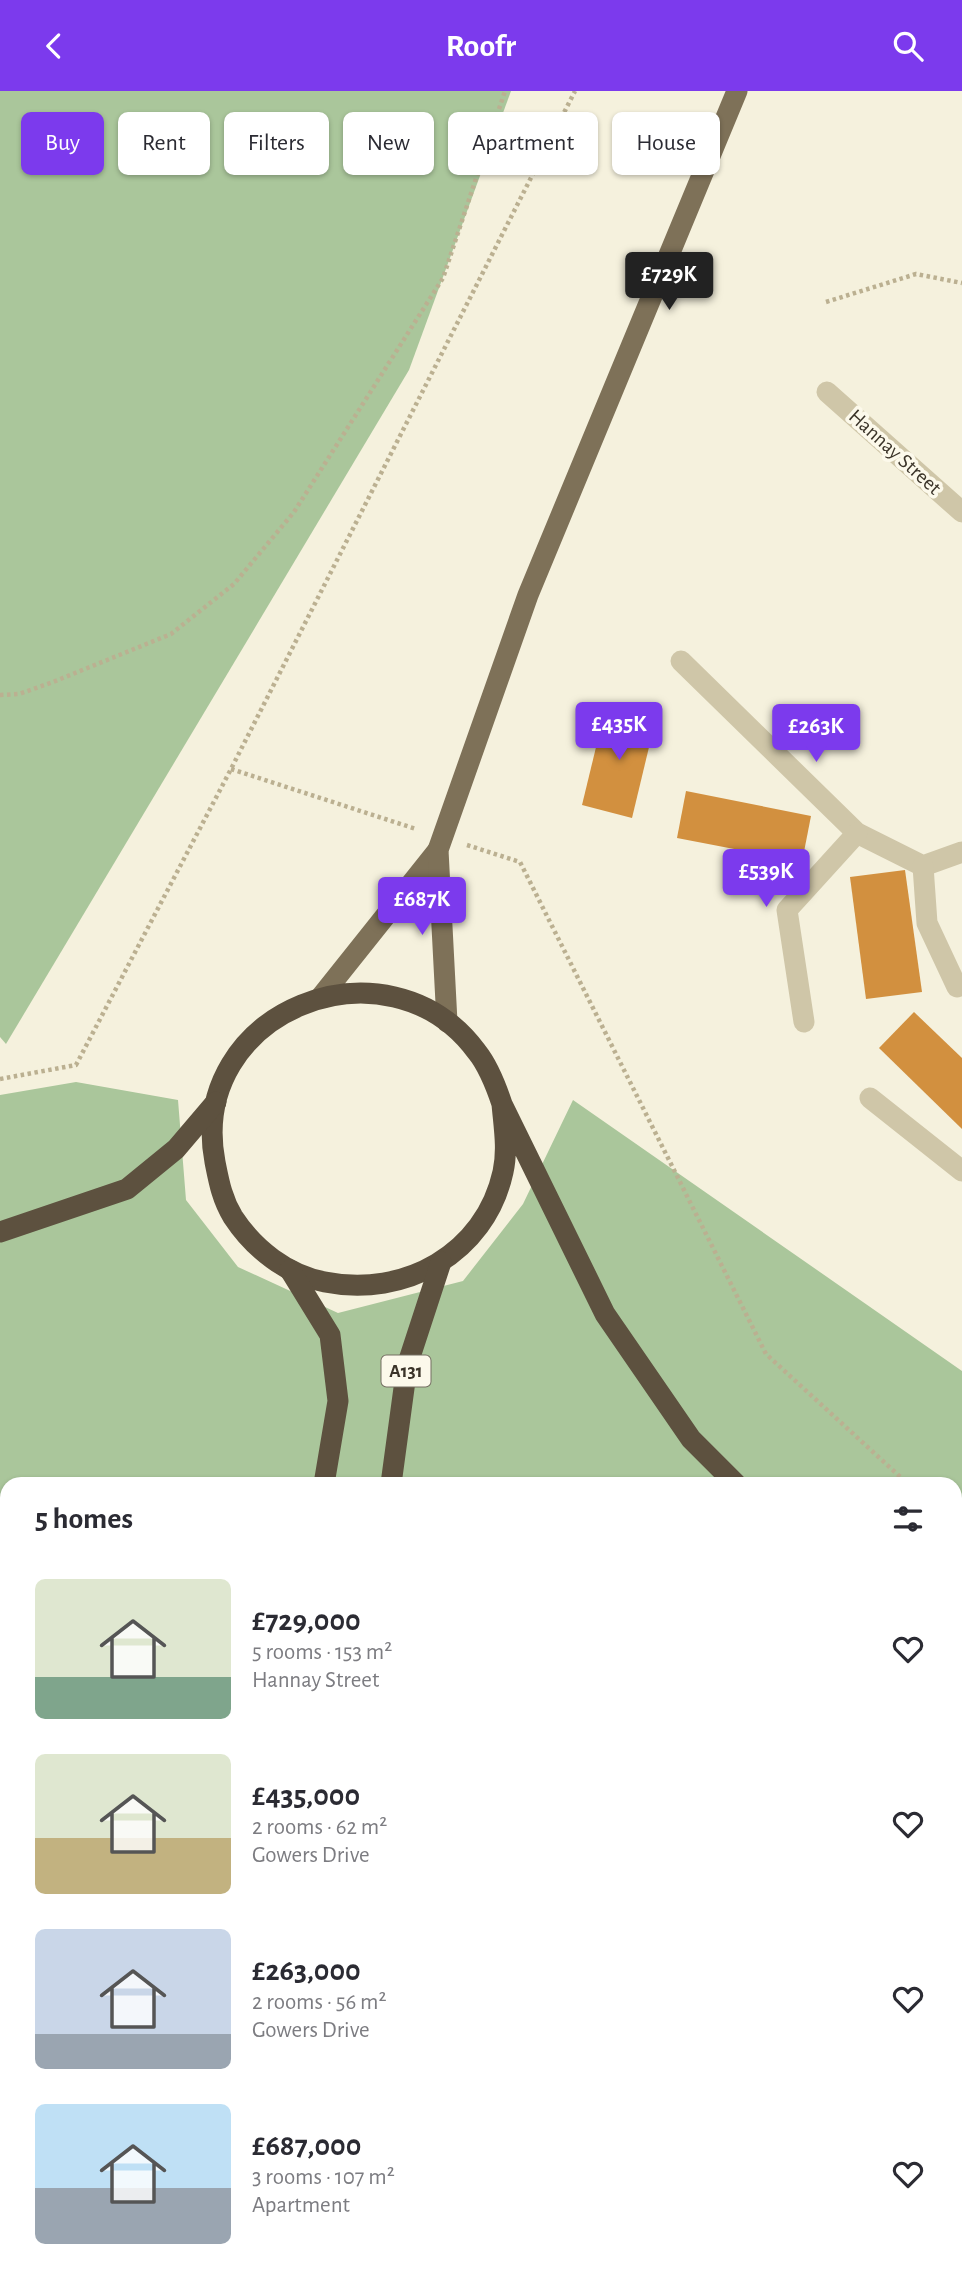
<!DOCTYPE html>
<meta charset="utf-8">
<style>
:root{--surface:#fff;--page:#f7f7f7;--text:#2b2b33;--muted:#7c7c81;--accent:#7c3aed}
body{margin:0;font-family:"Alegreya Sans",sans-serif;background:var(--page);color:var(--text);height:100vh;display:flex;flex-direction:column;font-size:26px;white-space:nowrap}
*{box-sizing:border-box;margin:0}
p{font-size:23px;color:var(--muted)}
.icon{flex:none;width:38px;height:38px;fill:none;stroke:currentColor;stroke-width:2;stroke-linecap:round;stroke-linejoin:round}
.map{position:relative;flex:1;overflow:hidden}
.sheet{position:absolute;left:0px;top:1386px;width:962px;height:798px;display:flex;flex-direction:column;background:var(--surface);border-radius:21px 21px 0 0;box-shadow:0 2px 5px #0004}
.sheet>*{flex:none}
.guide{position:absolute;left:21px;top:21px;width:920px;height:63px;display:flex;gap:14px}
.price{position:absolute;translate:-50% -60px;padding:0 16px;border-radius:7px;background:var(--accent);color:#fff;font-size:23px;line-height:46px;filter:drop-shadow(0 2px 4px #0008)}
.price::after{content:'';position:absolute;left:50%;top:42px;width:21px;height:16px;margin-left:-10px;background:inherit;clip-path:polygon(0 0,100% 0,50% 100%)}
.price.on{background:#222;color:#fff}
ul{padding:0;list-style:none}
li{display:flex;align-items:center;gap:21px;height:175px;padding:0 35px}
li span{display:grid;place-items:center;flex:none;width:196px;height:140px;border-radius:10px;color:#555}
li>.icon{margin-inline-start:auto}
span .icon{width:84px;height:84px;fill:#fffc;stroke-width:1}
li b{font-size:30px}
h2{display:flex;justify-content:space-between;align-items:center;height:84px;padding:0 35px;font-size:30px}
.tag{padding:0 24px;border-radius:10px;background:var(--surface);box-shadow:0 2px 5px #0004;font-size:24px;line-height:63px}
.tag.on{background:var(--accent);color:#fff}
header{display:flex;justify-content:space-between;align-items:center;height:91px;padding:0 35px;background:var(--accent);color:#fff;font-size:32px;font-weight:600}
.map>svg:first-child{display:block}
.green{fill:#aac69b}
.building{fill:#d2903f}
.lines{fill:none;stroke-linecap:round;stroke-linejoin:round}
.path{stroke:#bbb091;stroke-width:4.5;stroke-dasharray:3.5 3.5;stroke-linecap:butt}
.minor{stroke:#cfc6a8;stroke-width:21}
.major{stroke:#7e7158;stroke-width:21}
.highway{stroke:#5d513f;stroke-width:21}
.labels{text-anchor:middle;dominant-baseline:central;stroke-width:7;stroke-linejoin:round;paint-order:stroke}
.shield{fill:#fcf9eb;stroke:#756f63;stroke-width:2}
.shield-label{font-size:19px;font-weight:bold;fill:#3b3429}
.street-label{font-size:21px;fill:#3b3429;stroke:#fcf9eb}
</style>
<header><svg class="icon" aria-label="back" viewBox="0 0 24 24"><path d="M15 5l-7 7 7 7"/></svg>Roofr<svg class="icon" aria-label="search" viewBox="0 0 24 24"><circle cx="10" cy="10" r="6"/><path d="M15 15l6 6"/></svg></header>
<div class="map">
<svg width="962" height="2184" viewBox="0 0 962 2184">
<rect width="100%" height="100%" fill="#f5f1dd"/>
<g class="green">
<polygon points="0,0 511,0 409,279 6,953 0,946"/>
<polygon points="76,991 178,1009 186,1109 238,1176 338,1222 463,1190 523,1113 573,1009 962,1280 962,1659 956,1657 956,1393 7,1393 7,1459 0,1459 0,1004"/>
<polygon points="0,1623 7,1624 7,1867 0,1862"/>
<polygon points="956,1839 962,1841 962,1980 956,1979"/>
</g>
<g class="building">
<polygon points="606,615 656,627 632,727 582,714"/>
<polygon points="686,700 811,725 802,771 677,747"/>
<polygon points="905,779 922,901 866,908 850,786"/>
<polygon points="914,921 962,967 962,1038 879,957"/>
</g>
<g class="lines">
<g class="path">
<polyline points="826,211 916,183 962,192"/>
<polyline points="0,604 19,603 53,591 171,543 234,493 294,421 443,187 505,0"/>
<polyline points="231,678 416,738"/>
<polyline points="467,754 520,771 766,1263 908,1393"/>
<polyline points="0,988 76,974 231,678 575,0"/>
<polyline points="956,1437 962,1443"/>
</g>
<g class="minor">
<polyline points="827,301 962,421"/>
<polyline points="681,570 857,742 923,775 962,761"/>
<polyline points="923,775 927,832 957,896"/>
<polyline points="804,931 787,819 857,742"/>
<polyline points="870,1007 962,1080"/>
</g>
<g class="major">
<polyline points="320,907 438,759"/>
<polyline points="447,931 438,759 528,504 737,0"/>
</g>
<g class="highway">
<path d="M502,1013C504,1036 508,1059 503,1081C485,1163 404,1207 325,1191C287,1184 254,1158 233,1126C222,1108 219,1091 215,1071C186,920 388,840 477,961C489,976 496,995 502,1013L605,1223L691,1348L736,1393"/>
<polyline points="0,1141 127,1098 176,1058 216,1011"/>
<polyline points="290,1179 330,1244 338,1310 324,1393"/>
<polyline points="391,1393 407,1275 441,1171"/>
<polyline points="0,1491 7,1491"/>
<polyline points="956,1572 962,1576"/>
<polyline points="0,1586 7,1587"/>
<polyline points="956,1686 962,1688"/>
<polyline points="956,1786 962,1789"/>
<polyline points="0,1898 7,1904"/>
<polyline points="956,1993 962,1993"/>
<polyline points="202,2177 213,2184"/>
<polyline points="489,2177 491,2184"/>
<polyline points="68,2184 75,2177"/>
<polyline points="407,2184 418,2177"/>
</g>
</g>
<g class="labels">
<rect class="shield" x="381.5" y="1264.5" width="49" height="31" rx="5"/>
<g class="shield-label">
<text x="406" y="1280">A131</text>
</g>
<g class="street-label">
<text transform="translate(895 361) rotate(42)">Hannay Street</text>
</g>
</g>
</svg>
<b class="price on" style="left:669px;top:221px">£729K</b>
<b class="price" style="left:619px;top:671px">£435K</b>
<b class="price" style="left:816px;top:673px">£263K</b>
<b class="price" style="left:766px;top:818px">£539K</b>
<b class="price" style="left:422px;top:846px">£687K</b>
<div class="guide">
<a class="tag on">Buy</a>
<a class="tag">Rent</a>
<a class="tag">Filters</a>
<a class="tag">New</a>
<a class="tag">Apartment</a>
<a class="tag">House</a>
</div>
<section class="sheet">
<h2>5 homes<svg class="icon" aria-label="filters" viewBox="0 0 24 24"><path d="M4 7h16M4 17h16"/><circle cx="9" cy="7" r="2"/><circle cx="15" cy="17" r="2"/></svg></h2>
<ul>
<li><span style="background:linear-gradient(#dfe7d0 70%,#7fa58c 0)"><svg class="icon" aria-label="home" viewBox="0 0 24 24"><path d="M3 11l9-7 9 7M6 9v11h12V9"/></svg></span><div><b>£729,000</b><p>5 rooms · 153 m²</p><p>Hannay Street</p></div><svg class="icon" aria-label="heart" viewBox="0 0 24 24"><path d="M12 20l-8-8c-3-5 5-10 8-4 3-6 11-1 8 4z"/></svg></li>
<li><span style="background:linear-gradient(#dfe7d0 60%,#c2b280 0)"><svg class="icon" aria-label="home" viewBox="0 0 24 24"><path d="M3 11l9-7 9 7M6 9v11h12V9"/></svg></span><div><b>£435,000</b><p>2 rooms · 62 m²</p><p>Gowers Drive</p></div><svg class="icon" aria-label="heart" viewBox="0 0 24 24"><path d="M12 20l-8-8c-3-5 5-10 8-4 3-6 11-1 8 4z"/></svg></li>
<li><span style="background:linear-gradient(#c9d6e8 75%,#9aa5b1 0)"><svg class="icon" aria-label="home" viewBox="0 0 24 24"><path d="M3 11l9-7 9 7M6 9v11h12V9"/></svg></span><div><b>£263,000</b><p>2 rooms · 56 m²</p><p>Gowers Drive</p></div><svg class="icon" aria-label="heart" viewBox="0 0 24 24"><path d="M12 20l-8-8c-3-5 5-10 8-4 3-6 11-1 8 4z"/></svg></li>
<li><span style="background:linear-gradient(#bfe0f5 60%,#9aa5b1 0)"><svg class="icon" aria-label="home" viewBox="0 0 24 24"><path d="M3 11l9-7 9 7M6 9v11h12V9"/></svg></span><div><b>£687,000</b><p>3 rooms · 107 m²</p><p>Apartment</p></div><svg class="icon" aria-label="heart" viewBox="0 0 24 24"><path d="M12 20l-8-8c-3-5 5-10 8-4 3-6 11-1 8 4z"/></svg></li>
</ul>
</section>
</div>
